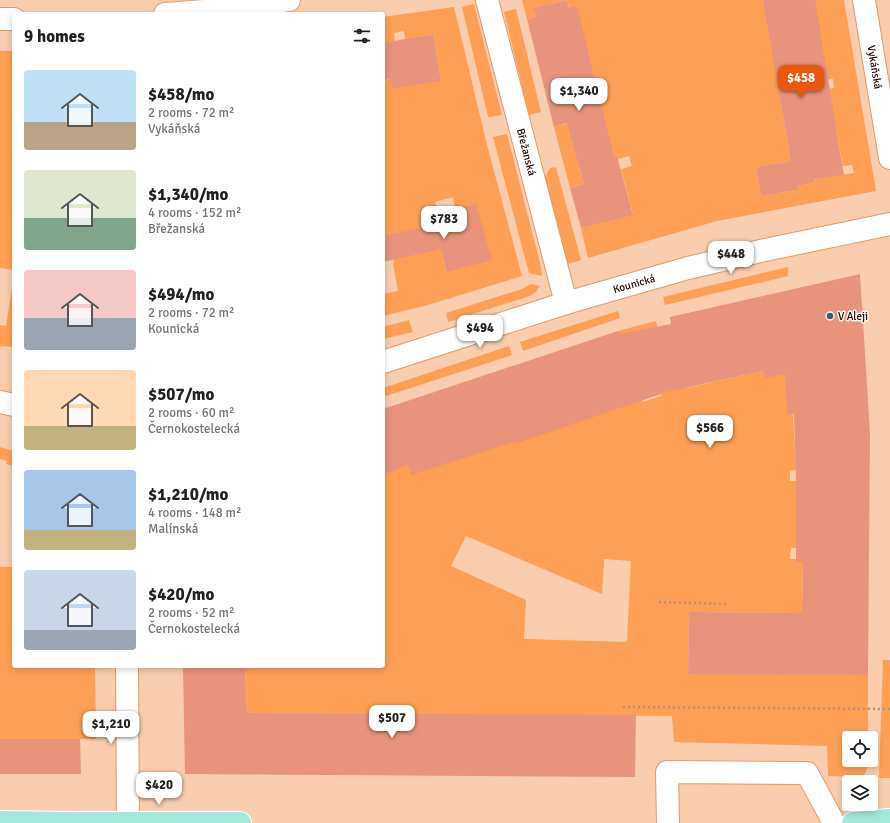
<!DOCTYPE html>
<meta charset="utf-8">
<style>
:root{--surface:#fff;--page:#f6f6f6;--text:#202124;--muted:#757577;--accent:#ea580c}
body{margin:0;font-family:Signika,sans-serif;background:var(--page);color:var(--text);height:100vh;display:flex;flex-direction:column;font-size:15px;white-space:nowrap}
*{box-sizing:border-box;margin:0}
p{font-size:13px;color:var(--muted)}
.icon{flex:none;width:22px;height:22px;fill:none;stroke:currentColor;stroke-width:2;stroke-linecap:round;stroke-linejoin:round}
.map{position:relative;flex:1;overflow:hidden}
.sheet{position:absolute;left:12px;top:12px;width:373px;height:656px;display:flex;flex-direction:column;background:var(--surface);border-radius:4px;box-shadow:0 2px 6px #0003}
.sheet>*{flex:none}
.fabs{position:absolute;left:842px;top:731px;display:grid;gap:8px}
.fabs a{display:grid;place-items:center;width:36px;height:36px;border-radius:4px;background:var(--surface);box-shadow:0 2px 6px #0003;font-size:20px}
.price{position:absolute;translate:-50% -34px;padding:0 9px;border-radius:8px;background:#fff;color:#222;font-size:13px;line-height:26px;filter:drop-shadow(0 1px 2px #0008)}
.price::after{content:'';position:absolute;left:50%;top:24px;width:12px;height:9px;margin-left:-6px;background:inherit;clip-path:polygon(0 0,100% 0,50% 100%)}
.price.on{background:var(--accent);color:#fff}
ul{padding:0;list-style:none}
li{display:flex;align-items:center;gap:12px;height:100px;padding:0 12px}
li span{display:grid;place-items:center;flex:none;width:112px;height:80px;border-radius:4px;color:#555}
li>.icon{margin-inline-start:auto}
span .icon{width:48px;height:48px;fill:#fffc;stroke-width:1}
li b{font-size:17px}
h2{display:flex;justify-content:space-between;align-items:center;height:48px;padding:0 12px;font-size:17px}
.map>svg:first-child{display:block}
.green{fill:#fd9f54;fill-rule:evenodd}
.building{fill:#e8947c}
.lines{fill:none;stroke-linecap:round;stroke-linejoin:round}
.minor-casing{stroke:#e19b67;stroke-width:24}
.major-casing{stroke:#fff;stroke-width:24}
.path{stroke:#b69078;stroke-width:2.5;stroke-dasharray:2 3;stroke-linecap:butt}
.minor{stroke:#fff;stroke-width:22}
.major{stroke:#a3e8d9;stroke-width:22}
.poi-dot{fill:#2e607d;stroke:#fef6f1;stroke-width:1.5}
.labels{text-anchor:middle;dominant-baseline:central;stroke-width:3;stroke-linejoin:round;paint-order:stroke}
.street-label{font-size:11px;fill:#200700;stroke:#fef6f1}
.poi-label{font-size:11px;fill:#200700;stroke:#fef6f1;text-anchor:start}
</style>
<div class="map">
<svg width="890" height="823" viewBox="0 0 890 823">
<rect width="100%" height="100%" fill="#f9cdae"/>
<g class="green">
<polygon points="522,0 566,0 535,8 537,16 527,19"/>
<path d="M567,0H844L876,191L717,221L588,258L581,228L633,214L621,169L632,166L629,156L618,159L617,157L579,167L584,184L570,188L554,127L603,114ZM833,79L834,88L829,89L843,166L852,165L854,173L814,179V183L797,186V190L761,196L756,167L791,161L780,97L825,80Z"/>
<polygon points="474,4 502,115 488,117 462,7"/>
<path d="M454,7L486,141L522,276L428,305L383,316V294L398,291L393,264H394L393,256L383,235V81L391,79L441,81L433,34L405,39L404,31L394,33L395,41L383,43V17ZM453,197L455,210L447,272L441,249L438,250L431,226L435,225L432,216L440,214L435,202Z"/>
<polygon points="516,9 541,112 529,115 504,12"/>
<polygon points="0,51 14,51 14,270 0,268"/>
<polygon points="507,134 541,267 542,276 529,273 493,137"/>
<polygon points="556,167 581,260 568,264 545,177 550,168"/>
<polygon points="788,267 788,276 665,305 663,297"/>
<polygon points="14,275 14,347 0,346 0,325 6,326"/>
<polygon points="531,284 540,286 537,291 530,296 448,322 446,313 522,289"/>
<polygon points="618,311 620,318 523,351 520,342"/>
<polygon points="409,320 413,332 383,339 383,327"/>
<path d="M656,321L663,352L681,367L686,388L763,371L765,377H770L803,358L787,408V415L793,414L796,470L790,471V481H796V548H791L790,559H796L803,562L802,596L807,614H798L797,613L689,612L688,673L868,675V738H849V760H868C867,768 868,772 861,777L828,776L827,746L674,742L672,716L247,713L245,666H383V474L408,465L642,400L643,402L661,396L652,363L627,358L618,331ZM466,536L602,594L604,559L631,561L627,642L524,639L526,600L451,566Z"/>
<polygon points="509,346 512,355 383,397 383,388"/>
<polygon points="0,447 14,451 14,466 6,464 7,461 0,459"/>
<polygon points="0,567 14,567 14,666 95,666 96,739 0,739"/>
<polygon points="883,660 890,660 890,778 879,778"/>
</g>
<g class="building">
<polygon points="567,0 569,8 577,6 614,157 617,156 633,215 581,228 570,188 584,184 567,123 554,127 527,19 537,16 534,8"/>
<polygon points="763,0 815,0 844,175 814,179 814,183 797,186 797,190 761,196 756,167 791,161"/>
<polygon points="433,34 441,81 392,89 390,79 383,81 383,43"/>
<polygon points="476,204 492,260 447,272 441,249 383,262 383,235 435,226 432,215"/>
<polygon points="860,274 870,433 868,675 688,674 689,612 802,613 803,562 796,562 796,481 794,414 787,415 785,374 765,378 763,371 661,393 661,394 514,444 513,442 411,475 408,465 383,475 383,409 618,331 620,334 671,324 670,317"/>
<polygon points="183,666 245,666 247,713 636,715 635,777 185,774"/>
<polygon points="0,739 80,739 81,774 0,774"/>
</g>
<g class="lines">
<defs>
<g id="minor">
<path id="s1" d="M487,0L566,303"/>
<path id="s2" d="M864,0L890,158"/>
<polyline points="165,14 217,10 289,0"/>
<polyline points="0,19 14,19"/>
<path id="s3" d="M383,362L566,303L688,268L765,250L890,224"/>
<polyline points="0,402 14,405"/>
<polyline points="127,666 128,823"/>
<polyline points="668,823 667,772 807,773 834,823"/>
</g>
<g id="major">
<polyline points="0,822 72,823"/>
<polyline points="79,823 240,823"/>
<polyline points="853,823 890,820"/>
</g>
</defs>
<use href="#minor" class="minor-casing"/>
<use href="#major" class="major-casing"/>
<g class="path">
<polyline points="659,602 728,604"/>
<polyline points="623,707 890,709"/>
</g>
<use href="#minor" class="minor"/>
<use href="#major" class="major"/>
</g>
<circle class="poi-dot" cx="830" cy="316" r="4"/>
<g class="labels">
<g class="street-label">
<text stroke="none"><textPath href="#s2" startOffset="68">Vykáňská</textPath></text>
<text stroke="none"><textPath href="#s1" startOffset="157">Břežanská</textPath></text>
<text stroke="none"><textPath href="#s3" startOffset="263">Kounická</textPath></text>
</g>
<g class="poi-label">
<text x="838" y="316">V Aleji</text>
</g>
</g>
</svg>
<div class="fabs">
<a><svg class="icon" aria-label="locate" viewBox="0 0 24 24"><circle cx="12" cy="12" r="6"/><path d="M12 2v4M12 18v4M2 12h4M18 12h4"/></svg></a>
<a><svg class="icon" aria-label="layers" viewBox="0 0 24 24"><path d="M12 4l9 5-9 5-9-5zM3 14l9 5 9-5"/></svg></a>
</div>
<b class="price on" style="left:801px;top:99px">$458</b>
<b class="price" style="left:579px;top:112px">$1,340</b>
<b class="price" style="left:444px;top:240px">$783</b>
<b class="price" style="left:731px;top:275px">$448</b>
<b class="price" style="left:480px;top:349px">$494</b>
<b class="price" style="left:710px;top:449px">$566</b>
<b class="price" style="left:392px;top:739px">$507</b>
<b class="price" style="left:111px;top:745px">$1,210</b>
<b class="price" style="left:159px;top:806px">$420</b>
<section class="sheet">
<h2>9 homes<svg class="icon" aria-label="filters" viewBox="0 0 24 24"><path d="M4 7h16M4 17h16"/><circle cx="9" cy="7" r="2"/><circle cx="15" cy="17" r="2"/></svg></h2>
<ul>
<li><span style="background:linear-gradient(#bfe0f5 65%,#b9a48a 0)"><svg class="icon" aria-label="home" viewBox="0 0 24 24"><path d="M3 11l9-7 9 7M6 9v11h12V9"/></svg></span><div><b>$458/mo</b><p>2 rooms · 72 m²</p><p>Vykáňská</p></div></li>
<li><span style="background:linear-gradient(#dfe7d0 60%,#7fa58c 0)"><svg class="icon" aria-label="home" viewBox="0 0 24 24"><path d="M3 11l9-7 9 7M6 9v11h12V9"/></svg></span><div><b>$1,340/mo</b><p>4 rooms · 152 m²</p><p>Břežanská</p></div></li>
<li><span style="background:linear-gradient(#f6c9c9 60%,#9aa5b1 0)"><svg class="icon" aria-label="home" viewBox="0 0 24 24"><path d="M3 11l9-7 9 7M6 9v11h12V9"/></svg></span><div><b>$494/mo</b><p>2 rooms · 72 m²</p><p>Kounická</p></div></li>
<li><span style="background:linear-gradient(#ffd9b3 70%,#c2b280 0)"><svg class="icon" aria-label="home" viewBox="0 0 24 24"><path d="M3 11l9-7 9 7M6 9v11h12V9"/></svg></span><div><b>$507/mo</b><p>2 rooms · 60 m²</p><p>Černokostelecká</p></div></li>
<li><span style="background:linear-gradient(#a9c7e8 75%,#c2b280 0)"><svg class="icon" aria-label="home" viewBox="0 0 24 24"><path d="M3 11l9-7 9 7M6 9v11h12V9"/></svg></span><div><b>$1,210/mo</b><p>4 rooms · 148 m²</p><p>Malínská</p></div></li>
<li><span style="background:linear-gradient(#c9d6e8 75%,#9aa5b1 0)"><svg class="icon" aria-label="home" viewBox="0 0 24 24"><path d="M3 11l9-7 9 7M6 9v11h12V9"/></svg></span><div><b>$420/mo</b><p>2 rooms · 52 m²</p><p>Černokostelecká</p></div></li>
</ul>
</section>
</div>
